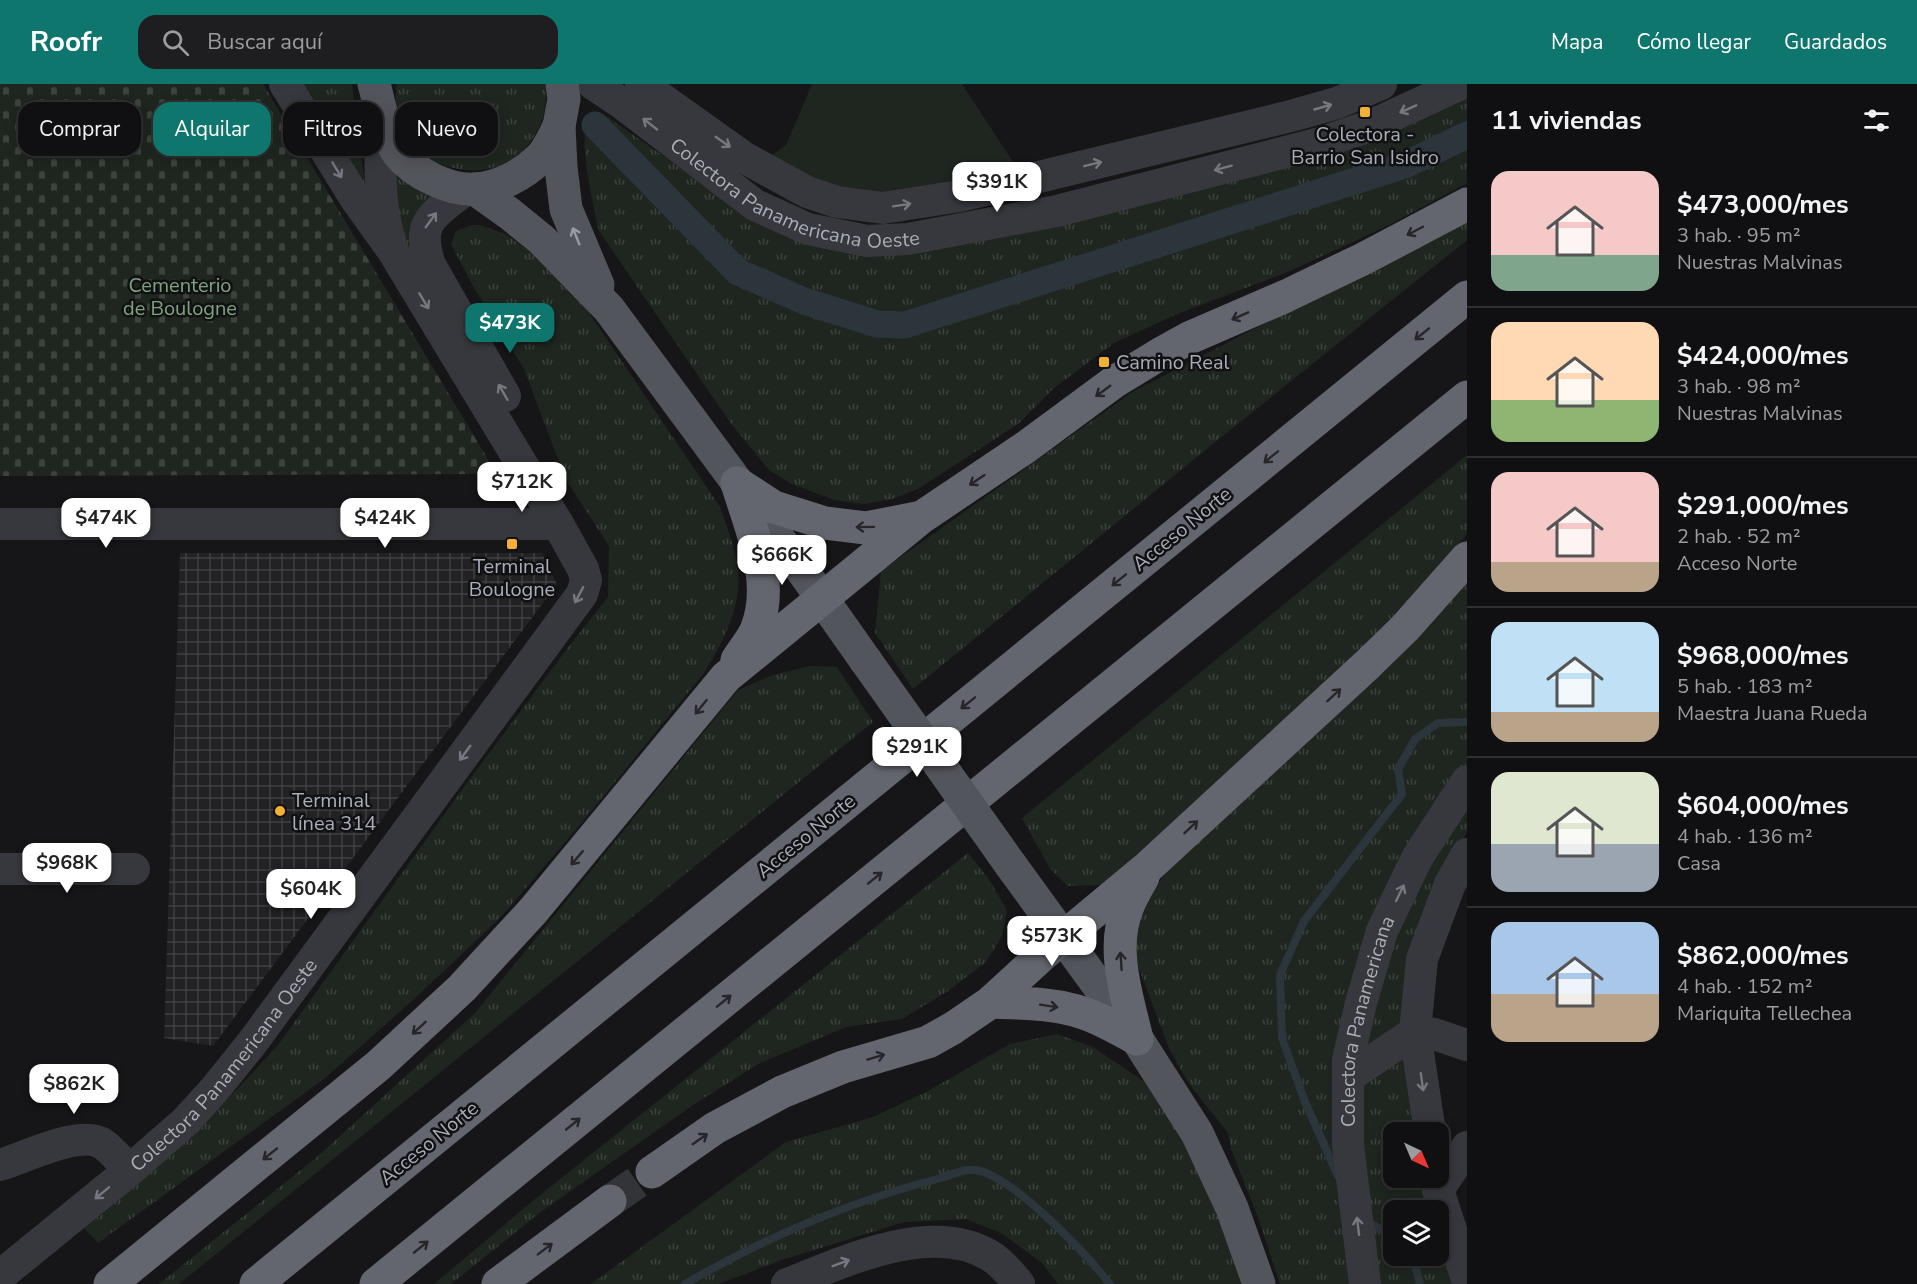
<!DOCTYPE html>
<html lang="es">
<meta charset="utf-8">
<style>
:root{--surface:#101012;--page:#1e1e20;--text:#f1f3f6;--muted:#9c9d9f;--line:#303032;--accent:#0f766e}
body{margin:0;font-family:"Nunito Sans",sans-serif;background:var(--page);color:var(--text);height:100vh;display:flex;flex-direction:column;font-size:22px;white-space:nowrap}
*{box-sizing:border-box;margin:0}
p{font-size:20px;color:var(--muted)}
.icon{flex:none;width:33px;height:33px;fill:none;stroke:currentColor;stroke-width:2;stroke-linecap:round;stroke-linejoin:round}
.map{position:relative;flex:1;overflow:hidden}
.details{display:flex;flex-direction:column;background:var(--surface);width:450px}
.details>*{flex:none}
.guide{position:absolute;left:18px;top:18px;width:570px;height:54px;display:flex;gap:12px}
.needle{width:39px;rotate:136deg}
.tools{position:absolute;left:1383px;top:1038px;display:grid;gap:12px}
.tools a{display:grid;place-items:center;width:66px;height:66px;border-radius:12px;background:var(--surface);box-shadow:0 3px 15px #0003,0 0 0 2px var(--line);font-size:30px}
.price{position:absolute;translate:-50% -51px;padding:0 14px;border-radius:12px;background:#fff;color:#222;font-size:20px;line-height:39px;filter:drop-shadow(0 2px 3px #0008)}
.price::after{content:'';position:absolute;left:50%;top:36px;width:18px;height:14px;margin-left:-9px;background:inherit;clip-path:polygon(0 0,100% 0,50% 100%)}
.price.current{background:var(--accent);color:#fff}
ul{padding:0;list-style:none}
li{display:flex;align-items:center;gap:18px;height:150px;padding:0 24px}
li+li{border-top:2px solid var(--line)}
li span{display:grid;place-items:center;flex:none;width:168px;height:120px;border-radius:18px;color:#555}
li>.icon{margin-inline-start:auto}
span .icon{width:72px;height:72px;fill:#fffc;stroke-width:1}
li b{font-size:26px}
h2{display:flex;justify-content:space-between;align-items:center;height:72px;padding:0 24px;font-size:26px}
.tag{padding:0 21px;border-radius:18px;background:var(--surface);box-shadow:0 3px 15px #0003,0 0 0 2px var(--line);font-size:21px;line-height:54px}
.tag.current{background:var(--accent);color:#fff}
header{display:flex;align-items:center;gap:36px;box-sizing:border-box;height:84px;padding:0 30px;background:var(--accent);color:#fff}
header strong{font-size:28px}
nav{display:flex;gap:33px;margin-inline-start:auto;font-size:21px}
.search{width:420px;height:54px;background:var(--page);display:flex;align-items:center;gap:15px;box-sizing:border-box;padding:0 21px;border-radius:18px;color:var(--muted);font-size:22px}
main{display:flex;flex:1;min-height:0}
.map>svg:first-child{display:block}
.industrial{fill:url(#industrial-grid)}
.grass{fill:url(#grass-tufts)}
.cemetery{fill:url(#cemetery-stones)}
.park{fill:#1e261f}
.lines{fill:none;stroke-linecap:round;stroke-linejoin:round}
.stream{stroke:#2c353c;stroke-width:8}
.canal{stroke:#2c353c;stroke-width:27}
.highway-tunnel{stroke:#333438;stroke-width:33;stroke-dasharray:33 16;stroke-linecap:butt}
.minor{stroke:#37383d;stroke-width:32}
.major{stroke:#53555c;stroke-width:33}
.highway{stroke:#63666e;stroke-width:33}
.major-bridge{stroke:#53555c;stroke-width:33}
.oneway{stroke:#757881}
.oneway2{stroke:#26262a}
.oneway3{stroke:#979ba6}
.poi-dot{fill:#f2b134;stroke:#111113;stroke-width:2}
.labels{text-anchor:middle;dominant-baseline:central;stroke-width:5;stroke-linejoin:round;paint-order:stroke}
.poi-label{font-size:20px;fill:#a8adb8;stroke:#111113}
.street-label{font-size:20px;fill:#a8adb8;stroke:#111113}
.park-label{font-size:20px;fill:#7fa381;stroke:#111113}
</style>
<header>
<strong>Roofr</strong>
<div class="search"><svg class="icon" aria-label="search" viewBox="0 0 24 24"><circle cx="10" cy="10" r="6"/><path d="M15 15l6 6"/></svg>Buscar aquí</div>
<nav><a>Mapa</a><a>Cómo llegar</a><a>Guardados</a></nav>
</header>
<main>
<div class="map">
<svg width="1467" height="1200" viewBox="0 0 1467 1200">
<defs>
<pattern id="industrial-grid" width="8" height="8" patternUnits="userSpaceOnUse" patternTransform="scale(1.5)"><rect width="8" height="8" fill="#222225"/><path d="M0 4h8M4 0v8" fill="none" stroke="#3f3f43"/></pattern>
<pattern id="grass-tufts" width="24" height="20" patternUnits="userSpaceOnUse" patternTransform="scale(1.5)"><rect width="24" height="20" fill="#1e261f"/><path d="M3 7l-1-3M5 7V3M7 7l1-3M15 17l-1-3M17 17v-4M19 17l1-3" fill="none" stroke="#3c433d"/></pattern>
<pattern id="cemetery-stones" width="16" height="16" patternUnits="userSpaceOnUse" patternTransform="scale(1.5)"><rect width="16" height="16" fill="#1e261f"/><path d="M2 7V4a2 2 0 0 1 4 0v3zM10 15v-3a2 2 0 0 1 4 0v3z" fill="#3c433d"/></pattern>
</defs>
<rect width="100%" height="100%" fill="#161618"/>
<polygon class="industrial" points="180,469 542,469 557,500 213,962 164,954"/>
<g class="grass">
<polygon points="302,0 352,0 365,102"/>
<path d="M397,0H545C548,14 545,28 540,41C505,123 381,84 397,0Z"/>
<path d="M1467,13V99L1385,143L1288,188L1177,230L1114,259L1054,304L1018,340L918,405L892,415L864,420L834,416L790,399L769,386L732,341L599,147C594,127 579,58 587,40C591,32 598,31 606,32L708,103L881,167Z"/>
<polygon points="394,85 417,106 432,110 421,131 469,272 398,148"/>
<polygon points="1467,135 1467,156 1219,355 913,605 875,549 881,487 1134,307"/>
<path d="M472,141H480L505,150L541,175L575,208L720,423C727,443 735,463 738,485C742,522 723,559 704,589L580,741L499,835L414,915L324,995L98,1159L83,1143L202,1043L278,961L464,703L563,570L608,513L609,462L566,396L524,285L473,202L451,160L456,147Z"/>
<polygon points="1467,371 1467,450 1383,545 1104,801 1067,802 1049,783 1022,734"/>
<polygon points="1467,496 1467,679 1440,715 1340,961 1352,1200 1280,1200 1258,1133 1231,1065 1228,1049 1189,1000 1169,964 1135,874 1137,842 1154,805 1174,778"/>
<polygon points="810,582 837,583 873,638 179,1200 159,1200 317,1073 475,929 738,606 773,591"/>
<polygon points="1467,718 1467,747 1412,862 1417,1048 1394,1048 1394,1094 1428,1094 1436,1126 1394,1126 1394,1172 1438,1172 1439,1135 1455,1200 1374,1200 1357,1061 1371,920 1418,793"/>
<polygon points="968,769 988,794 1007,826 1002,852 986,878 948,907 902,935 846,943 760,979 696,1019 542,1127 451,1200 434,1200 534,1116"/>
<polygon points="1057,950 1093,963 1158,1007 1225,1135 1247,1200 1058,1200 1042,1179 1003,1150 966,1135 904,1138 782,1176 718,1200 591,1200 786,1058 873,1033 928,1007 1010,960"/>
</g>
<polygon class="cemetery" points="0,0 263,0 489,377 478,390 0,392"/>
<polygon class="park" points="812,0 962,0 1021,90 886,116 846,113 768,74 786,61"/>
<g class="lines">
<g class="stream">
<polyline points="1338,1092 1305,1018 1282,954 1280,891 1304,837 1402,710 1398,685 1415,655 1438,639 1467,638"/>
<polyline points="1365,1137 1389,1149 1394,1154"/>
<polyline points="1409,1172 1414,1177 1420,1200"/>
<path d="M685,1200C764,1154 852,1117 941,1094C951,1091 966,1084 976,1086C1014,1093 1085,1169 1110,1200"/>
</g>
<polyline class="canal" points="595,41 738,188 804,217 877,240 905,241 1405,81 1467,51"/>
<polyline class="highway-tunnel" points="610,1117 652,1088"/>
<g class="minor">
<path id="s1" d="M593,0L623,20L755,121L808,145L867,157L908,155L1057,127L1320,59L1370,42L1461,0"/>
<polyline points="641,0 745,74 807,108 837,118 883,124 960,112 1291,32 1337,19 1381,0"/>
<path d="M381,32C381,73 377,117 390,156"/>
<path d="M466,105C434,131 415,136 430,181L505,312"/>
<polyline points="0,440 558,440"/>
<polyline points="0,785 134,785"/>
<polyline points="1348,993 1415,948 1434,950 1467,961"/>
<polyline points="1430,1048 1415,948 1422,875 1450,800 1467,770"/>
<path d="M0,1081C24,1074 80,1045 103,1060C113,1067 121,1078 130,1086"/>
<polyline points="1436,1094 1438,1106 1467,1195"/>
<polyline points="1438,1106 1467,1063"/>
<path id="s2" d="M0,1192L130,1086L186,1037L215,1005L252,959L582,510L586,496L583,485L558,440L393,167L355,114L285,0"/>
<path d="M787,1200C844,1178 930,1136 989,1171C1001,1178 1011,1190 1019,1200"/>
<path id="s3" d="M1365,1200L1348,1061V976L1361,919L1382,847L1417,774L1467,697"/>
</g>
<g class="major">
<path d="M374,0C380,21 384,51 398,69C414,89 449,107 475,105C499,104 524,90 540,74C548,66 554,52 559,42"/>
<polyline points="562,0 564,15 559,42 561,83 566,125 598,201"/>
<polyline points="475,105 510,130 542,156 609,225 804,489 866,577"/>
<polyline points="1010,780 1137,955 1197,1049 1232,1124 1259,1200"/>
</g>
<g class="highway">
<path d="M737,399C751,446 775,496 757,544C753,555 743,566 737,576"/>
<polyline points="737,399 774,423 825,439 866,444 917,434"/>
<path d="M991,918C1017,919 1043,919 1069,925C1093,930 1116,944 1137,955"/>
<path d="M1137,955C1127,912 1110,864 1128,822C1132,812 1138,802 1143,793"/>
<polyline points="652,1088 715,1044 782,1008 843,983 928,958 953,944 991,918 1041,872 1148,783 1368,580 1405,544 1467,474"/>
<polyline points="110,1200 379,981 462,904 533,827 726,593 922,433 1026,363 1114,298 1160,270 1189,254 1286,212 1363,175 1467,120"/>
<polyline points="256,1200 1467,213"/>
<polyline points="376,1200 1467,313"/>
<polyline points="498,1200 610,1117"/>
</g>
<polyline class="major-bridge" points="866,577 1010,780"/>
</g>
<defs><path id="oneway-shaft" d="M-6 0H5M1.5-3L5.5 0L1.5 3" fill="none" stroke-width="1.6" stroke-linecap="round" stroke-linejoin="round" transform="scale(1.5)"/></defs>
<g class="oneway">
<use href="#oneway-shaft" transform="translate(1323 23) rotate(-16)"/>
<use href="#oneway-shaft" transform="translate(1408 25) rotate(156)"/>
<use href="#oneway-shaft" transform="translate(650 40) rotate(-142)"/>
<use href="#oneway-shaft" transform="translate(723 58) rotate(35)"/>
<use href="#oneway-shaft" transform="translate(1093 80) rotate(-14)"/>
<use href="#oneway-shaft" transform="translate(1223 84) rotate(165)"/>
<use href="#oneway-shaft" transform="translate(337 86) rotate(59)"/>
<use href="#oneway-shaft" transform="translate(902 121) rotate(-9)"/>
<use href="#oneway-shaft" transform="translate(431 136) rotate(-54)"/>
<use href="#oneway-shaft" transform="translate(424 217) rotate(59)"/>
<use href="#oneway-shaft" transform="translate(503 308) rotate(-120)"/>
<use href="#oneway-shaft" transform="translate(579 511) rotate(118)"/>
<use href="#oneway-shaft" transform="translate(465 669) rotate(126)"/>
<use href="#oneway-shaft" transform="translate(1400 809) rotate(-64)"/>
<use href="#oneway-shaft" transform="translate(1422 998) rotate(82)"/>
<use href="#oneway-shaft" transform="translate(102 1109) rotate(141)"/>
<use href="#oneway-shaft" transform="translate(1358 1142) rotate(-97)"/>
<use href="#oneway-shaft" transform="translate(841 1179) rotate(-21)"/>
</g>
<g class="oneway2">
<use href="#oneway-shaft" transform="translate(1415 147) rotate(152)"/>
<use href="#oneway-shaft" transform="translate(1240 232) rotate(156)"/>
<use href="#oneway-shaft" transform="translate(1422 250) rotate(141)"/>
<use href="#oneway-shaft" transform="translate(1103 307) rotate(144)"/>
<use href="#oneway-shaft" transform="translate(1271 373) rotate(141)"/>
<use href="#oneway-shaft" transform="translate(977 396) rotate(146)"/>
<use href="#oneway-shaft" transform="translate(865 443) rotate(179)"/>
<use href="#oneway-shaft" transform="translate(1119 496) rotate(141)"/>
<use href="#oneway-shaft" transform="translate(1334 611) rotate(-43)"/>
<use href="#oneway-shaft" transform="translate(968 619) rotate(141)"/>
<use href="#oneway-shaft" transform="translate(701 623) rotate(129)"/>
<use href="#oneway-shaft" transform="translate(1191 743) rotate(-43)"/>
<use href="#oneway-shaft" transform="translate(577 774) rotate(130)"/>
<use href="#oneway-shaft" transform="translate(875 794) rotate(-39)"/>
<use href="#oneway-shaft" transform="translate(1121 877) rotate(-94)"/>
<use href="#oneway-shaft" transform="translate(724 917) rotate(-39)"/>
<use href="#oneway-shaft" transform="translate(1049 922) rotate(9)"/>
<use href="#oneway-shaft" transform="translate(419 944) rotate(137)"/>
<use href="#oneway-shaft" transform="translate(876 973) rotate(-17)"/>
<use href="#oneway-shaft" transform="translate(573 1040) rotate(-39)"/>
<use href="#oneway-shaft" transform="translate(700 1055) rotate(-35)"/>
<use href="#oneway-shaft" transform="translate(270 1070) rotate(141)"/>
<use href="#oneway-shaft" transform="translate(421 1163) rotate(-39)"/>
<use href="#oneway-shaft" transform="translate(545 1165) rotate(-37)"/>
</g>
<use class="oneway3" href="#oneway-shaft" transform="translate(576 152) rotate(-112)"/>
<g class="poi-dot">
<rect x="1359" y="22" width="12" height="12" rx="3"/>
<rect x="1098" y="272" width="12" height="12" rx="3"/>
<rect x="506" y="454" width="12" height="12" rx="3"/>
<circle cx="280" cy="727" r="6"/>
</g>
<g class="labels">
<g class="poi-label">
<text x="1365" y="50">Colectora -<tspan x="1365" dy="23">Barrio San Isidro</tspan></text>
<text x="1116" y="278" text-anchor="start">Camino Real</text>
<text x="512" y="482">Terminal<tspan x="512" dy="23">Boulogne</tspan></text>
<text x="292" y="716" text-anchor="start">Terminal<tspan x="292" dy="23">línea 314</tspan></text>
</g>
<g class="street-label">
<text stroke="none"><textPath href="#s1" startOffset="236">Colectora Panamericana Oeste</textPath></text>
<text transform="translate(1182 445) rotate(-39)">Acceso Norte</text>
<text transform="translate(806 752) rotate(-39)">Acceso Norte</text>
<text stroke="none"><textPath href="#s3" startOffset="266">Colectora Panamericana</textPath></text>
<text stroke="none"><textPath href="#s2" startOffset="309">Colectora Panamericana Oeste</textPath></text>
<text transform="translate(429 1059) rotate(-39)">Acceso Norte</text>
</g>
<g class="park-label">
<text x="180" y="201">Cementerio<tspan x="180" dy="23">de Boulogne</tspan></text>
</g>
</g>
</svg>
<div class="tools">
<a><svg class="needle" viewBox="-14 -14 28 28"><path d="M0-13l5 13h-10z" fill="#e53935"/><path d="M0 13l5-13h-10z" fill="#9c9d9f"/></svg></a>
<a><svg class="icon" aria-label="layers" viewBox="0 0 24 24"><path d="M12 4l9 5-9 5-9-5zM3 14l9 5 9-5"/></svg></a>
</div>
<b class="price" style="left:997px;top:129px">$391K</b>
<b class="price current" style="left:510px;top:270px">$473K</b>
<b class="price" style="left:522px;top:429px">$712K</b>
<b class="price" style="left:106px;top:465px">$474K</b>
<b class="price" style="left:385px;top:465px">$424K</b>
<b class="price" style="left:782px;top:502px">$666K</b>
<b class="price" style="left:917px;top:694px">$291K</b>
<b class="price" style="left:67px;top:810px">$968K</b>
<b class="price" style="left:311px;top:836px">$604K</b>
<b class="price" style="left:1052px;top:883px">$573K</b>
<b class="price" style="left:74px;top:1031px">$862K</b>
<div class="guide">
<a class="tag">Comprar</a>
<a class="tag current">Alquilar</a>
<a class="tag">Filtros</a>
<a class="tag">Nuevo</a>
</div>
</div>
<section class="details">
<h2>11 viviendas<svg class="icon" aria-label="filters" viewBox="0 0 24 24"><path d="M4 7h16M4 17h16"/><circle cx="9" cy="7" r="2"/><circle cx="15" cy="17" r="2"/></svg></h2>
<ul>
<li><span style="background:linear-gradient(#f6c9c9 70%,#7fa58c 0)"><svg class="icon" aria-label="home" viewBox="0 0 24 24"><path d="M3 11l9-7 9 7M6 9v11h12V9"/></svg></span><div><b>$473,000/mes</b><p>3 hab. · 95 m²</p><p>Nuestras Malvinas</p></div></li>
<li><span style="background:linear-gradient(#ffd9b3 65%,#8fb573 0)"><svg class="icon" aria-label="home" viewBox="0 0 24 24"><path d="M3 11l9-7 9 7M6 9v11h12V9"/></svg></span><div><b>$424,000/mes</b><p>3 hab. · 98 m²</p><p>Nuestras Malvinas</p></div></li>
<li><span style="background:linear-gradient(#f6c9c9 75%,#b9a48a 0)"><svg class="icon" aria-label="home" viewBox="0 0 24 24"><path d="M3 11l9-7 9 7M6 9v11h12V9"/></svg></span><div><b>$291,000/mes</b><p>2 hab. · 52 m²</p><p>Acceso Norte</p></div></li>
<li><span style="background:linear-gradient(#bfe0f5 75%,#b9a48a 0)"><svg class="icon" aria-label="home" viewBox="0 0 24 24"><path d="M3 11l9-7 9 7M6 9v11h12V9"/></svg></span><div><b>$968,000/mes</b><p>5 hab. · 183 m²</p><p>Maestra Juana Rueda</p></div></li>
<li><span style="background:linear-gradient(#dfe7d0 60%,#9aa5b1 0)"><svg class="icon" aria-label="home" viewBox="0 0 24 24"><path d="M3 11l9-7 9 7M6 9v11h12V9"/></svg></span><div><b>$604,000/mes</b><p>4 hab. · 136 m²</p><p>Casa</p></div></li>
<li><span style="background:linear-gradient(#a9c7e8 60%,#b9a48a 0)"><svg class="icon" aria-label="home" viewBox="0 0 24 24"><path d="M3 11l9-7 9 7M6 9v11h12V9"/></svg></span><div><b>$862,000/mes</b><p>4 hab. · 152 m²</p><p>Mariquita Tellechea</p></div></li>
</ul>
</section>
</main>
